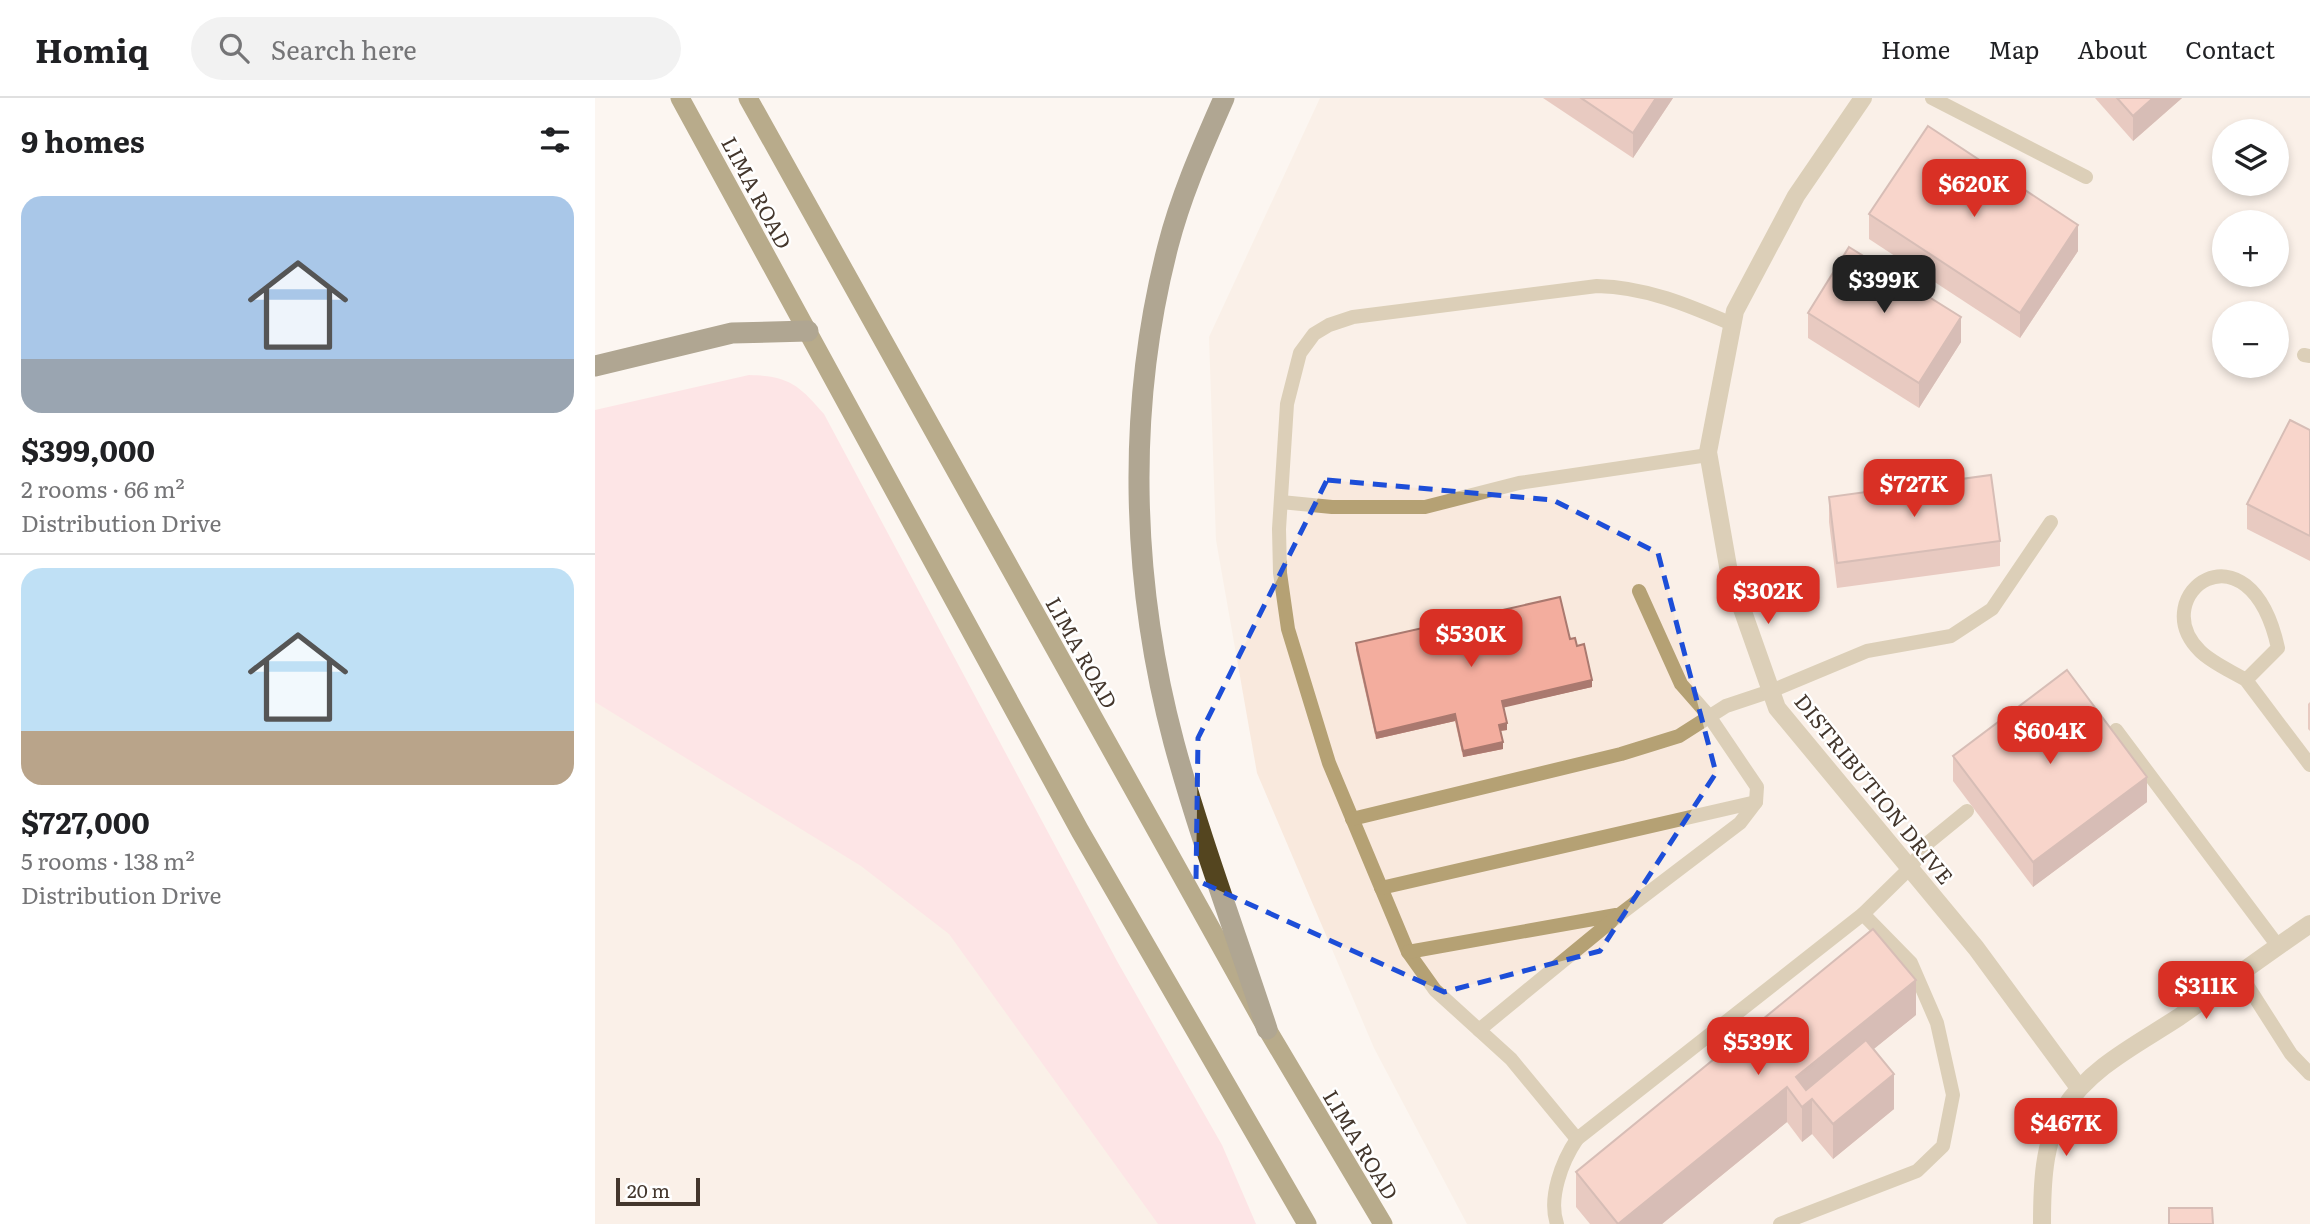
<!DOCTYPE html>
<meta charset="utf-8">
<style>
:root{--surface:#fff;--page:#f2f2f2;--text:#202124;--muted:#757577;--line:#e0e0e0;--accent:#d93025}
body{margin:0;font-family:Literata,serif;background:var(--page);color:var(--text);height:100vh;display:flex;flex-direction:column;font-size:26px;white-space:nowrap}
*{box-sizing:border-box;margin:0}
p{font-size:23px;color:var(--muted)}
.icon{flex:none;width:38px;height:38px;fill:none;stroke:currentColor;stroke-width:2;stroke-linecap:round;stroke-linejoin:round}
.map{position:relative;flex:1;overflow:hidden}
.sheet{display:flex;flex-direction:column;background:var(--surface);width:595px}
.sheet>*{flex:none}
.tools{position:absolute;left:1617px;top:21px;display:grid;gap:14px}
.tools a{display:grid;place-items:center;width:77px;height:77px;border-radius:50%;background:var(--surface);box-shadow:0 4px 10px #0003;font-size:35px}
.scale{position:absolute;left:21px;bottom:18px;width:84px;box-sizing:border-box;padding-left:7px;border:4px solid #43362c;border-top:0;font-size:19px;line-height:24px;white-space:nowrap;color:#43362c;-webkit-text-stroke:5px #fff;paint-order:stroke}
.price{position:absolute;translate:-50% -60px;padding:0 16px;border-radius:14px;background:var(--accent);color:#fff;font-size:23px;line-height:46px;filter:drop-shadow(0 2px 4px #0008)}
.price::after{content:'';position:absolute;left:50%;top:42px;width:21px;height:16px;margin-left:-10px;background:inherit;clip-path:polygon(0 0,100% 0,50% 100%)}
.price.selected{background:#222;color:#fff}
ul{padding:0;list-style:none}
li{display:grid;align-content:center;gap:14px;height:371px;padding:0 21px}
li+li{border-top:2px solid var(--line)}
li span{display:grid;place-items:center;height:217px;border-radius:21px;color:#555}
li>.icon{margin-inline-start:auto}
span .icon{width:126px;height:126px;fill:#fffc;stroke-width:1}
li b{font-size:30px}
h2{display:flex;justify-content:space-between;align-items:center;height:84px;padding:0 21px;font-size:30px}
header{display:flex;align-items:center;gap:42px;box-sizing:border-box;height:98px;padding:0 35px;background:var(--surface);border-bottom:2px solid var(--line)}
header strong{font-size:33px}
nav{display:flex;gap:38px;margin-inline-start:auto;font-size:24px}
.search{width:490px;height:63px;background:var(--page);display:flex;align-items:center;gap:18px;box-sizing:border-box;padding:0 24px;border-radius:38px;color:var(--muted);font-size:26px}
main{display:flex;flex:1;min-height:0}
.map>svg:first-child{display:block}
.built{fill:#f9e9dd;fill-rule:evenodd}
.green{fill:#ffd0d9}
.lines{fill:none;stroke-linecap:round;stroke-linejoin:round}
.service{stroke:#b5a174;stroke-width:14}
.minor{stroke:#b5a174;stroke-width:18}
.trunk{stroke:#665010;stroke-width:19}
.motorway{stroke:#54451f;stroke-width:21}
.wall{fill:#d19588}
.shaded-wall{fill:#aa796f}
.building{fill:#f3ad9e;stroke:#aa796f;stroke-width:2}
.marked{fill:none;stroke:#1d4ed8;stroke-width:5;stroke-dasharray:14 9;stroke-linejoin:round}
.labels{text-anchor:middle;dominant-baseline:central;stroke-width:5;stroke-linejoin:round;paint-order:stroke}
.street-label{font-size:21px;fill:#43362c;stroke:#fff}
</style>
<header>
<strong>Homiq</strong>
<div class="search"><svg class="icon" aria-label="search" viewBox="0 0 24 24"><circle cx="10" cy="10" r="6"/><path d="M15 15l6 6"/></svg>Search here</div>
<nav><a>Home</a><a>Map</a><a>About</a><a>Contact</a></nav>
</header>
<main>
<section class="sheet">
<h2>9 homes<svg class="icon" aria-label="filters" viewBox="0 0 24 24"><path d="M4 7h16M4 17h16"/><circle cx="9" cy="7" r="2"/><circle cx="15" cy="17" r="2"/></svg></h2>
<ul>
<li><span style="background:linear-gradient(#a9c7e8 75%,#9aa5b1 0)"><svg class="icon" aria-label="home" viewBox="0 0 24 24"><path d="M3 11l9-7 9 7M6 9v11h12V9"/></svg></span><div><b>$399,000</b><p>2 rooms · 66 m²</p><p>Distribution Drive</p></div></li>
<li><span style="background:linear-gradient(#bfe0f5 75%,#b9a48a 0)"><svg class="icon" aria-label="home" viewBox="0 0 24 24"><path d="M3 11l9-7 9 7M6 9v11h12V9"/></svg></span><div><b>$727,000</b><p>5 rooms · 138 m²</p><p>Distribution Drive</p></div></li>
</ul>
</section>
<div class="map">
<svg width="1715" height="1126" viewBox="0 0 1715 1126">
<rect width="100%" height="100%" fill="#fcf6f1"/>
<g class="built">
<path d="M725,0H1715V1126H872L779,950L662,675L621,442L614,239ZM1629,33H1682V86H1629ZM1629,124H1682V177H1629ZM1629,215H1682V268H1629Z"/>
<polygon points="0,545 383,811 604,1126 0,1126"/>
</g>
<path class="green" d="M154,277C194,278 204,287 229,316L522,863L627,1047L661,1126H563L354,836L266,768L0,604V312Z"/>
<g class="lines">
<g class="service">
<polyline points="1337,0 1491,79"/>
<path d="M1137,226C1093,207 1051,189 1002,188L758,219L734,227L719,236L705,255L692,306L684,431L685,475L693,531L734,665L813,854L840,892L916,961L982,1041L1268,816L1315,770L1334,744L1372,713"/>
<polyline points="1709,257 1715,258"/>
<polyline points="686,404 737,409 830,409 924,385 1113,357"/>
<path d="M1651,582C1636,573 1617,565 1605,553C1549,497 1654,419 1683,550L1651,582L1715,667"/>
<polyline points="1521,632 1683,848"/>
<polyline points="757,721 1026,656 1084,638 1131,608 1176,593 1272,553 1356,538 1397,511 1456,424"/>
<polyline points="786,790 1161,704"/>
<polyline points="813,854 1021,817"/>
<polyline points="1645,876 1696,956 1715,976"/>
<polyline points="884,932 1024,817 1145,725 1161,704 1162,689 1114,618 1086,586 1044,493"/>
<path d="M962,1126C953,1100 967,1063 982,1041"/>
<polyline points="1185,1126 1322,1073 1348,1048 1358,997 1342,925 1316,865 1268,816"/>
</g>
<g class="minor">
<polyline points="1268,0 1201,98 1140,213 1113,354 1134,474 1182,610 1381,850 1484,990"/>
<path d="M1447,1126C1447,1089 1448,1044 1468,1012C1495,969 1543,946 1584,919C1628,888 1671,856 1715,826"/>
</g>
<g class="trunk">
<polyline points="85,0 485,733 712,1126"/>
<polyline points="153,0 672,931 788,1126"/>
</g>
<g class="motorway">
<path d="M629,0C608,48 586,97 573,148C531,310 536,484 579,645C605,741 641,836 672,931"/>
<polyline points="0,268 137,235 213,233"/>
</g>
</g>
<g class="wall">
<polygon points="948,0 1078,0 1038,60"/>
<polygon points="1500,0 1587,0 1538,43"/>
<polygon points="1274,116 1483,153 1425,240 1274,141"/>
<polygon points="1213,215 1366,244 1324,310 1213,240"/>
<polygon points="1715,332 1715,463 1652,431 1652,406"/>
<polygon points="1234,399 1405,443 1405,468 1242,490 1234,424"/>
<polygon points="975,541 982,548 997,589 908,609 912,632 905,633 908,651 868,659 860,623 781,641 761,552 761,545"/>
<polygon points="1715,604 1715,633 1713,631 1713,606"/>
<polygon points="1358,658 1552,704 1438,789 1358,683"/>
<polygon points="1321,917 1278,951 1299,1011 1238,1061 1217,1036 1207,1044 1192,1024 1067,1126 995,1126 981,1109 981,1074"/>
</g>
<g class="shaded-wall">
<polygon points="1061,0 1078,0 1038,60 1038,35"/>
<polygon points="1558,0 1587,0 1538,43 1538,18"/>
<polygon points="1483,127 1483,153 1425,240 1425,215"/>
<polygon points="1366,219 1366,244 1324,310 1324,285"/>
<polygon points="997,582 997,589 907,610 907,603"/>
<polygon points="860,616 860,623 781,641 781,635"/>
<polygon points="912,625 912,632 904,633 904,627"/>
<polygon points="908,644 908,651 868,659 868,653"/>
<polygon points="1552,679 1552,704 1438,789 1438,764"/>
<polygon points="1321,882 1321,917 1217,1001 1217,1036 1207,1044 1207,1009 1201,979"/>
<polygon points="1299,976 1299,1011 1238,1061 1238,1026"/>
<polygon points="1192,989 1192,1024 1067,1126 1024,1126"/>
</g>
<g class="building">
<polygon points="986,0 1061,0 1038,35"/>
<polygon points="1522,0 1558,0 1538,18"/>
<polygon points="1333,28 1483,127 1425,215 1274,116"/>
<polygon points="1254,149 1366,219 1324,285 1213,215"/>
<polygon points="1695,322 1715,332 1715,438 1652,406"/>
<polygon points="1396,377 1405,443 1242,465 1234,399"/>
<polygon points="965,499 975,541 980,540 982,548 989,546 997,582 907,603 912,625 904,627 908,644 868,653 860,616 781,635 761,545"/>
<polygon points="1472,572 1552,679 1438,764 1358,658"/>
<polygon points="1278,831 1321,882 1201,979 1211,992 1271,942 1299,976 1238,1026 1217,1001 1207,1009 1192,989 1023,1126 981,1074"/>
<polygon points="1574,1110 1617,1110 1618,1126 1574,1126"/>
</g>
<path d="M0 0H1715V1126H0ZM732,382L958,402L1063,455L1121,675L1005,853L849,894L601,782L603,640Z" fill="#fcf6f1" fill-opacity=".55" fill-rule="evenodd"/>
<path class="marked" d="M732,382L958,402L1063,455L1121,675L1005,853L849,894L601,782L603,640Z"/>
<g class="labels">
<g class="street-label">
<text transform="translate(163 94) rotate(62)">LIMA ROAD</text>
<text transform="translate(488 554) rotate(61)">LIMA ROAD</text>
<text transform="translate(1280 690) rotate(51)">DISTRIBUTION DRIVE</text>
<text transform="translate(767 1046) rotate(59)">LIMA ROAD</text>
</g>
</g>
</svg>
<div class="tools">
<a><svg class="icon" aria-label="layers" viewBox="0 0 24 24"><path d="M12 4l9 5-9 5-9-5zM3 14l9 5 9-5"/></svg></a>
<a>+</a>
<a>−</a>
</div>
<div class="scale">20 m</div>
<b class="price" style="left:1379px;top:121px">$620K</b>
<b class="price selected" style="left:1289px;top:217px">$399K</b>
<b class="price" style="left:1319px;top:421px">$727K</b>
<b class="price" style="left:1173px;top:528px">$302K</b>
<b class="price" style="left:876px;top:571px">$530K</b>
<b class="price" style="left:1455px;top:668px">$604K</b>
<b class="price" style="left:1611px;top:923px">$311K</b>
<b class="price" style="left:1163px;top:979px">$539K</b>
<b class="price" style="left:1471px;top:1060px">$467K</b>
</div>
</main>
